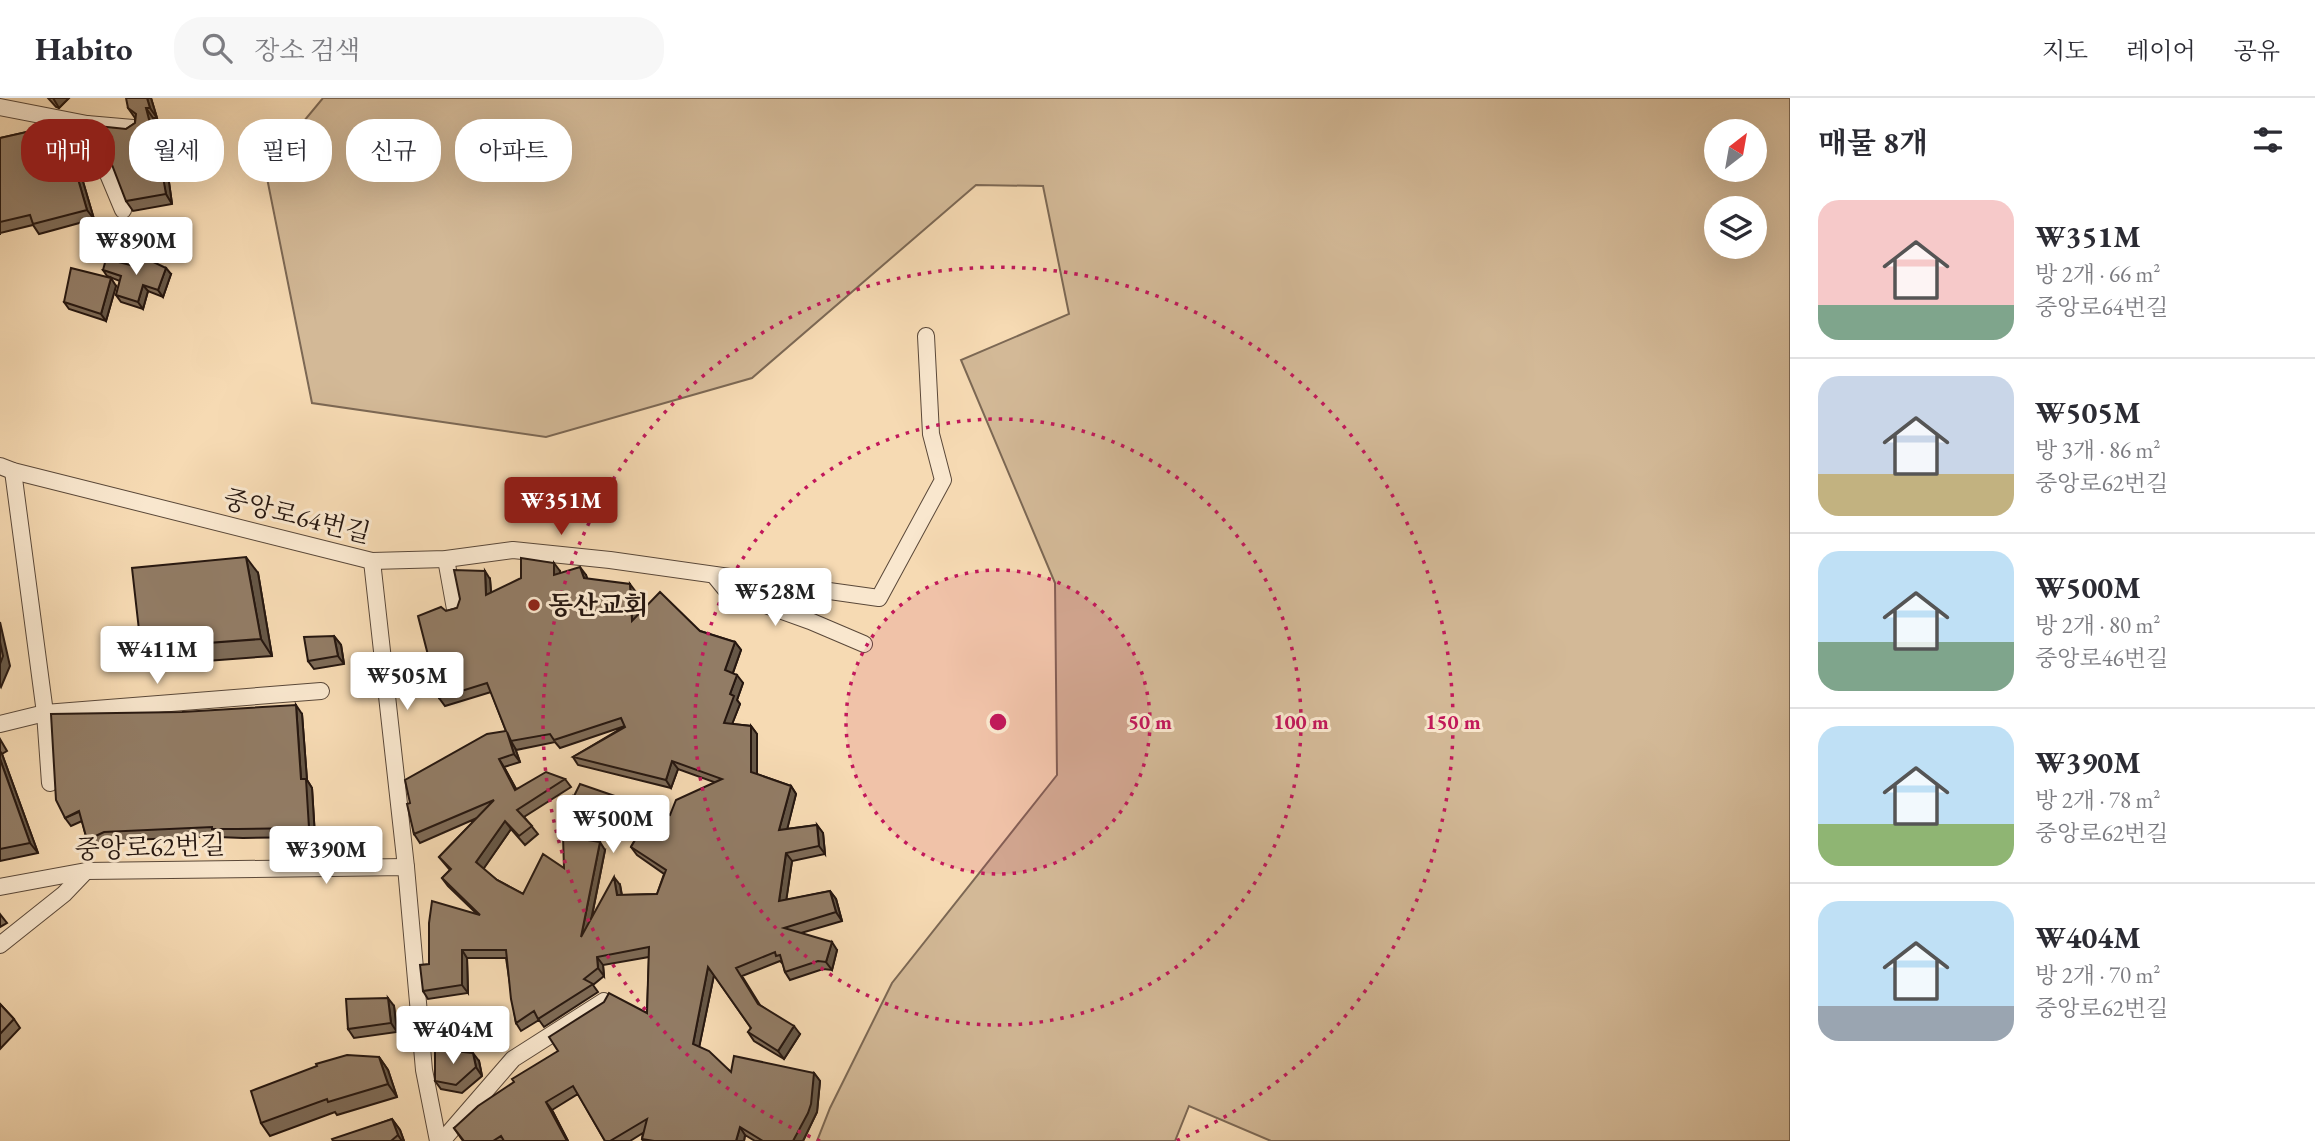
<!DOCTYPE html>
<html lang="ko">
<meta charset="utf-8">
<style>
:root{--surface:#fff;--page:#f7f7f7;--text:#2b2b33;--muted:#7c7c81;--line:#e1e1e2;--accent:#8f2418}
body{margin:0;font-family:"EB Garamond","Noto Serif KR",serif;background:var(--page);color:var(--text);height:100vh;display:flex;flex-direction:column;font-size:26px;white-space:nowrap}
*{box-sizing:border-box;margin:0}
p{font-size:23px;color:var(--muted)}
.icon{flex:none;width:38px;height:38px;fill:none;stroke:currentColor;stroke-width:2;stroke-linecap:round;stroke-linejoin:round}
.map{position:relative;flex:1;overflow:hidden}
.details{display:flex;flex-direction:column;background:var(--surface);width:525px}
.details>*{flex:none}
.hud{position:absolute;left:21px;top:21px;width:665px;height:63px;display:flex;gap:14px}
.needle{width:46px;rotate:31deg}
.buttons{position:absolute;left:1704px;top:21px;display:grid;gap:14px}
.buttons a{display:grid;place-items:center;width:63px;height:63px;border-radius:50%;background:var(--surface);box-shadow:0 7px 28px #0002;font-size:35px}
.price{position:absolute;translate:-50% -60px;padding:0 16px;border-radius:7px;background:#fff;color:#222;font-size:23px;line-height:46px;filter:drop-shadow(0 2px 4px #0008)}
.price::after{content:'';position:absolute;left:50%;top:42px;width:21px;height:16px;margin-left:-10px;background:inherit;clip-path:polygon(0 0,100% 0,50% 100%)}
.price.on{background:var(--accent);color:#fff}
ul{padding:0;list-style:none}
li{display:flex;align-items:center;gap:21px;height:175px;padding:0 28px}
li+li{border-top:2px solid var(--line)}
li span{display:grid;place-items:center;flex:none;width:196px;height:140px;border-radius:21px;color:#555}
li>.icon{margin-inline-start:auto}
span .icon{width:84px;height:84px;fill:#fffc;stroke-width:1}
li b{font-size:30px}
h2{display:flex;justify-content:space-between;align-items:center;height:84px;padding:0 28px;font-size:30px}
.pill{padding:0 24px;border-radius:28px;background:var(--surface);box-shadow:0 7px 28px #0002;font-size:24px;line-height:63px}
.pill.on{background:var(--accent);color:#fff}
header{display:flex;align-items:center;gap:42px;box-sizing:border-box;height:98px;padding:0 35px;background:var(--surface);border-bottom:2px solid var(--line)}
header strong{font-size:33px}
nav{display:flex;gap:38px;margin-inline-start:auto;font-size:24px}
.search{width:490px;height:63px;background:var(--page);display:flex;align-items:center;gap:18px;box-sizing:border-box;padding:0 24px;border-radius:28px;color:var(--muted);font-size:26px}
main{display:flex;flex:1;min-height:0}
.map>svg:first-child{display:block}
.green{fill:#d3b997;stroke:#7c6854;stroke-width:2;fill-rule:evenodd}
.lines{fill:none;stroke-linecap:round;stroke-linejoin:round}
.street-casing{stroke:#5a4839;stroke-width:18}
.street{stroke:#f9e7ce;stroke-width:16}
.wall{fill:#7e6b57;stroke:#261710;stroke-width:2;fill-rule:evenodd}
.shaded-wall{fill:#665747;stroke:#261710;stroke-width:2}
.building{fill:#927c65;stroke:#261710;stroke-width:2;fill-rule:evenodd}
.ring{fill:none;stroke:#c2185b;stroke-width:3.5;stroke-dasharray:3.5 7}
.poi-dot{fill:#8f2418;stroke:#f9e7ce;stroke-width:2.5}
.labels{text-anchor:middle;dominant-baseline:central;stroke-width:6;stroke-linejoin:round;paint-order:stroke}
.street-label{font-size:26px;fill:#261710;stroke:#f9e7ce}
.poi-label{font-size:26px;font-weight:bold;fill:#261710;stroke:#f9e7ce;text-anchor:start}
.centre{fill:#c2185b;stroke:#f9e7ce;stroke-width:3.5}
.ring-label{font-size:21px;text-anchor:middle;font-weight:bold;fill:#c2185b;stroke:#f9e7ce;stroke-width:6;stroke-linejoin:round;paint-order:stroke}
</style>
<header>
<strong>Habito</strong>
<div class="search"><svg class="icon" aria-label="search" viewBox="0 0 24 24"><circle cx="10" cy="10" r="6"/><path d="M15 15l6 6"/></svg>장소 검색</div>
<nav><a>지도</a><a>레이어</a><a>공유</a></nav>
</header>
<main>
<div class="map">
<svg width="1790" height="1043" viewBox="0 0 1790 1043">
<rect width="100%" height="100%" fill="#f6dab3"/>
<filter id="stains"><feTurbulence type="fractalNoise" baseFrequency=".00286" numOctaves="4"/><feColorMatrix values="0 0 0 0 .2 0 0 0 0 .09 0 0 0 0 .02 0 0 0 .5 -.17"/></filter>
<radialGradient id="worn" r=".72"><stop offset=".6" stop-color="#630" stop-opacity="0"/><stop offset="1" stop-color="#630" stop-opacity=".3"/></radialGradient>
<path class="green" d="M323,0H1790V1043H1271L1189,1008L1175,1043H817L830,1010L892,885L1057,677L1055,485L961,262L1069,216L1043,88L976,87L752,280L546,339L312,305L265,70ZM1717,33H1755V72H1717ZM1717,110H1755V149H1717Z"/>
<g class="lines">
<defs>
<g id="street">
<polyline points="0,9 87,26 123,112"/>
<polyline points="87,26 133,30"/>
<polyline points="0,368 13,373 372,463 446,461 513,452 610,462 879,500 943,382 931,336 926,238"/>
<polyline points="13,373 45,615 50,685"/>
<polyline points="446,461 455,511"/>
<polyline points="372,463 406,769"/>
<polyline points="714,477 727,493 810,523 864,546"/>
<polyline points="0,626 45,615 321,593"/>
<polyline points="0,789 86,773 406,769 424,972 438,1043"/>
<polyline points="0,847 64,796 86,773"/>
<polyline points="442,1043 513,961 604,903"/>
</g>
</defs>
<use href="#street" class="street-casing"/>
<use href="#street" class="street"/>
</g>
<g class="wall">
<polygon points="48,0 69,0 59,10 56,9"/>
<polygon points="151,0 157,20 153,20 168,77 172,106 133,113 126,103 126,31 135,25 135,20 128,10"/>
<polygon points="62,26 69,36 94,121 39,136 33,127 0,135 0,137 0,40"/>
<polygon points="103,172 171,176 163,199 148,193 143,211 121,204 116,197 120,183 107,178"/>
<polygon points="116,188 106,223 69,211 64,204"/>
<path d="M560,473V475L586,477L587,481L636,494L637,517L700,533L735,544L741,552L733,575L743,585L737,602L740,606L732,626L751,628L757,636V676L791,688L796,696L787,731L817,727L823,735L825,756L792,763L786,802L830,793L836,801L842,823L801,835L837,852L832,872L823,871L790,882L785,874L783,866L780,863L742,878L760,907L800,936L784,961L754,943L748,934L751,930L714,877L699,949L731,974L814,975L820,983L817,1014L803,1043H755L745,1037L744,1043H643L642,1041L643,1035L630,1043H605L578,996L552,1012L568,1043H463L454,1030L647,915L649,859L603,867L604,878L593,887L598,894L544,929L539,922L521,933L516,925L506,860H467L468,895L428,901L423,893L429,866L477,816L448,788L442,780L450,772L439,759L477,720L420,745L414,736L410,705L506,633L491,594L445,608L439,600L446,513L457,510L490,481L491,495ZM625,628L573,659L578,667L671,690L678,671L714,684L670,717L574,698L579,706L608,737L611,727L639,735L631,749L637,757L664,776L657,796L622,797L620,787L592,818L605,752L564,770L523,796L497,782L483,771L511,731L525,747L538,736L524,719L571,689L565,681L516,691L504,669L520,664L515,650L516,652L555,644L560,650Z"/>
<polygon points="258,475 272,558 153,567 141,550"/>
<polygon points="334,538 341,547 344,566 314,571 308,563"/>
<polygon points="302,616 307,682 312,690 315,739 243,740 218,739 217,738 110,743 93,751 87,742 82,723 71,728 65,720"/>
<polygon points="0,641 7,653 2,656 38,755 0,763"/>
<polygon points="0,816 7,825 0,829"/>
<polygon points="0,906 14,921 20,930 0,951"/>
<polygon points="394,908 397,934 354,940 348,931"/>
<polygon points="379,959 388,972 397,999 337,1017 335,1014 270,1038 261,1025"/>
<polygon points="479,963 482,978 462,995 441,991 435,983"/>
<polygon points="392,1021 400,1032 404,1043 333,1043"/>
</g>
<g class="shaded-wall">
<polygon points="53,0 69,0 59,10"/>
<polygon points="147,0 151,0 157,20 150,10"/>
<polygon points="146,10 153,20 168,77 172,106 166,96"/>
<polygon points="62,26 69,36 94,121 87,112"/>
<polygon points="166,170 171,176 163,199 158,192"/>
<polygon points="111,180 116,188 106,223 101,216"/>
<polygon points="143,187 148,193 143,211 138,204"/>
<polygon points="246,459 258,475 272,558 261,541"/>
<polygon points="554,465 560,473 560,485 554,477"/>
<polygon points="580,469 586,477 590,489 584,480"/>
<polygon points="485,473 490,481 492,506 486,497"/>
<polygon points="630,486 636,494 638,531 632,523"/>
<polygon points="0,524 10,568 1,589 0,587"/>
<polygon points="334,538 341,547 344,566 338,558"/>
<polygon points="735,544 741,552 731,580 725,572"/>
<polygon points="737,577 743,585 737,602 740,606 729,634 724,625 730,596"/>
<polygon points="296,607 302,616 307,682 312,690 315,739 309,730 301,681"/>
<polygon points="751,628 757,636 757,683 751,674"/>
<polygon points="507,634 511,643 515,650 520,664 514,656"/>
<polygon points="0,653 2,656 38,755 30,745 0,661"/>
<polygon points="499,661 504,669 521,700 515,692"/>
<polygon points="672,663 678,671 671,690 666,682"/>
<polygon points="791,688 796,696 785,740 779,732"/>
<polygon points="605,718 611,727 608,737 603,729"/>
<polygon points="505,723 511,731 482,773 476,764"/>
<polygon points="817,727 823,735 825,756 819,748"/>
<polygon points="600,744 605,752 586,847 581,839"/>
<polygon points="786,755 792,763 785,811 779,803"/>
<polygon points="614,779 620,787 623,806 617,797"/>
<polygon points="830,793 836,801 842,823 836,814"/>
<polygon points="832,844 837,852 832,872 826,864"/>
<polygon points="462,852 467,860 468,895 462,887"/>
<polygon points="597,859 603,867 604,878 598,870"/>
<polygon points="708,869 714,877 698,955 693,946"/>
<polygon points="388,900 394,908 397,934 391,925"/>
<polygon points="794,928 800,936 784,961 778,953"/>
<polygon points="473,955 479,963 482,978 476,969"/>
<polygon points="379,959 388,972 397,999 388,986"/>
<polygon points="814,975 820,983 817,1014 803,1043 793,1043"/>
<polygon points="546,1004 552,1012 568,1043 567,1043"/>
<polygon points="392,1021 400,1032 404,1043 402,1043 398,1037"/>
<polygon points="740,1029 745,1037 744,1043 736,1043"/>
</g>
<g class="building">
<polygon points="126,0 147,0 150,10 146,10 161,67 166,96 126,103 97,28 126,31 135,25 136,16 128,10"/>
<polygon points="62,26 87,112 33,126 30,117 0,124 0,40"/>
<polygon points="143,159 166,170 158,192 143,187 138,204 116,197 121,178 103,172 106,161 139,169"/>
<polygon points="71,170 111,180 101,216 64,204"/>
<polygon points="246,459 261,541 141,550 132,470"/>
<path d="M521,460L554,465V477L580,469L584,480L630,486L632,523L660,494L700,533L735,544L725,572L737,577L730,596L734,598L724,625L751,628V674L791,688L779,732L817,727L819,748L786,755L779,803L830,793L836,814L784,830L832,844L826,864L818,863L785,874L780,857L776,858L775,854L736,870L758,906L794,928L778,953L748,934L751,930L708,869L693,946L709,953L731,974L734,958L814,975L811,1006L808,1015L793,1043H763L740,1029L736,1043H654L642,1041L647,1021L610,1043H605L573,988L546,1004L567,1043H504L501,1038L493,1043H464L454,1030L478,1008L514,984L512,981L558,953L549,939L604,904L609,895L647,915L649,849L597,859L598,870L584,881L593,886L538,921L534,913L516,925L511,901L506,852H462V887L423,893L420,867L429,866V825L432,803L480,817L442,780L451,771L439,759L494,702L414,736L407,706L410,705L405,682L487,636L506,633L487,585L439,600L418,518L441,509L446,513L457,510L460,501L454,472L485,473L486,497L521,480ZM621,620L625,629L573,659L666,682L672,663L722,681L676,702L670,717L580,686L574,698L603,729L605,718L642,730L631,749L666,772L657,796L617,797L614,779L581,839L600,744L563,738L564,770L543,756L523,796L497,782L476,764L505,723L519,738L532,728L517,712L565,681L546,674L515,692L499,661L514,656L507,634L511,643L550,636L554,642Z"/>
<polygon points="334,538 338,558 308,563 304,539"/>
<polygon points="0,544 3,558 0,566"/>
<polygon points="296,607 301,681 306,681 309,730 237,731 212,731 212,729 104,734 87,742 79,713 65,720 56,702 51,616 182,614"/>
<polygon points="0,661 30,745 0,751"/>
<polygon points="388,900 391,925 348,931 346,901"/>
<polygon points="0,906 14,921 0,936"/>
<polygon points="435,951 473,955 476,969 456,987 435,983"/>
<polygon points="347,957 379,959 388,986 328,1004 327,1001 261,1025 251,993 317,968 316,966"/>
<polygon points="392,1021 398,1037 391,1043 333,1043 332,1041"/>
</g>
<circle cx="998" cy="624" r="152" fill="#c2185b" fill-opacity=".12"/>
<g class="ring">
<circle cx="998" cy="624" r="152"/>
<circle cx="998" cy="624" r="303"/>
<path d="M820 1043A455 455 0 1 1 1176 1043"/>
</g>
<circle class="poi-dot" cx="534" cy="507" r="7"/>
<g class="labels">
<g class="street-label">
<text transform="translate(297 418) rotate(14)">중앙로64번길</text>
<text transform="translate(150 749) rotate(-2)">중앙로62번길</text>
</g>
<g class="poi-label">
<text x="548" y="507">동산교회</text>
</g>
</g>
<circle cx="998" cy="624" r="10" class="centre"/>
<g class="ring-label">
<text x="1150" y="631">50 m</text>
<text x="1301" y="631">100 m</text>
<text x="1453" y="631">150 m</text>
</g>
<rect width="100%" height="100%" filter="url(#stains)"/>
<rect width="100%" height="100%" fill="url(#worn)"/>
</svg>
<div class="buttons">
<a><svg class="needle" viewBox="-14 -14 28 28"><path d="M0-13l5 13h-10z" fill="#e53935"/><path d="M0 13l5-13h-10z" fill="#7c7c81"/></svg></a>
<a><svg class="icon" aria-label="layers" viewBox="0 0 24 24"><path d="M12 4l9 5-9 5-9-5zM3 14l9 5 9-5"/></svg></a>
</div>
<b class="price" style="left:136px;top:179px">₩890M</b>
<b class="price on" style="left:561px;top:439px">₩351M</b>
<b class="price" style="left:775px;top:530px">₩528M</b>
<b class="price" style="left:157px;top:588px">₩411M</b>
<b class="price" style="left:407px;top:614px">₩505M</b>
<b class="price" style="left:613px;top:757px">₩500M</b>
<b class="price" style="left:326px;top:788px">₩390M</b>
<b class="price" style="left:453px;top:968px">₩404M</b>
<div class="hud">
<a class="pill on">매매</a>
<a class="pill">월세</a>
<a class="pill">필터</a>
<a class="pill">신규</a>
<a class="pill">아파트</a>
</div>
</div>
<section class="details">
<h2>매물 8개<svg class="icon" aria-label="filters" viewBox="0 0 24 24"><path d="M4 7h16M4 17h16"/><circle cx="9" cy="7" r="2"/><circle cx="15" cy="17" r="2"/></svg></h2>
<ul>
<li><span style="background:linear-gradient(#f6c9c9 75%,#7fa58c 0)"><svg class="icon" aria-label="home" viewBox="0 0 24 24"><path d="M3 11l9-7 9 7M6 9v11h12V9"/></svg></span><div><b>₩351M</b><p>방 2개 · 66 m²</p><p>중앙로64번길</p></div></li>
<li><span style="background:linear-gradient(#c9d6e8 70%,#c2b280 0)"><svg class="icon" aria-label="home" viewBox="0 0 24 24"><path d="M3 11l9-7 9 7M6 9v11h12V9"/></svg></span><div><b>₩505M</b><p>방 3개 · 86 m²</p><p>중앙로62번길</p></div></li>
<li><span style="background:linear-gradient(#bfe0f5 65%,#7fa58c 0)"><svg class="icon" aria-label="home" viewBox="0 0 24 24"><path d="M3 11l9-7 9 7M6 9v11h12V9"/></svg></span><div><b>₩500M</b><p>방 2개 · 80 m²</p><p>중앙로46번길</p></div></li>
<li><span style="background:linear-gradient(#bfe0f5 70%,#8fb573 0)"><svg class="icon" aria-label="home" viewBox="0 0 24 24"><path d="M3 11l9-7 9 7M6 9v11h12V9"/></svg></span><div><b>₩390M</b><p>방 2개 · 78 m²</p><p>중앙로62번길</p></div></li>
<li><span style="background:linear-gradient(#bfe0f5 75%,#9aa5b1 0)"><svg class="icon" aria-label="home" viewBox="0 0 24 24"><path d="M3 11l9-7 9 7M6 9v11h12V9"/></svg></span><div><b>₩404M</b><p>방 2개 · 70 m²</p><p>중앙로62번길</p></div></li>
</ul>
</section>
</main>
